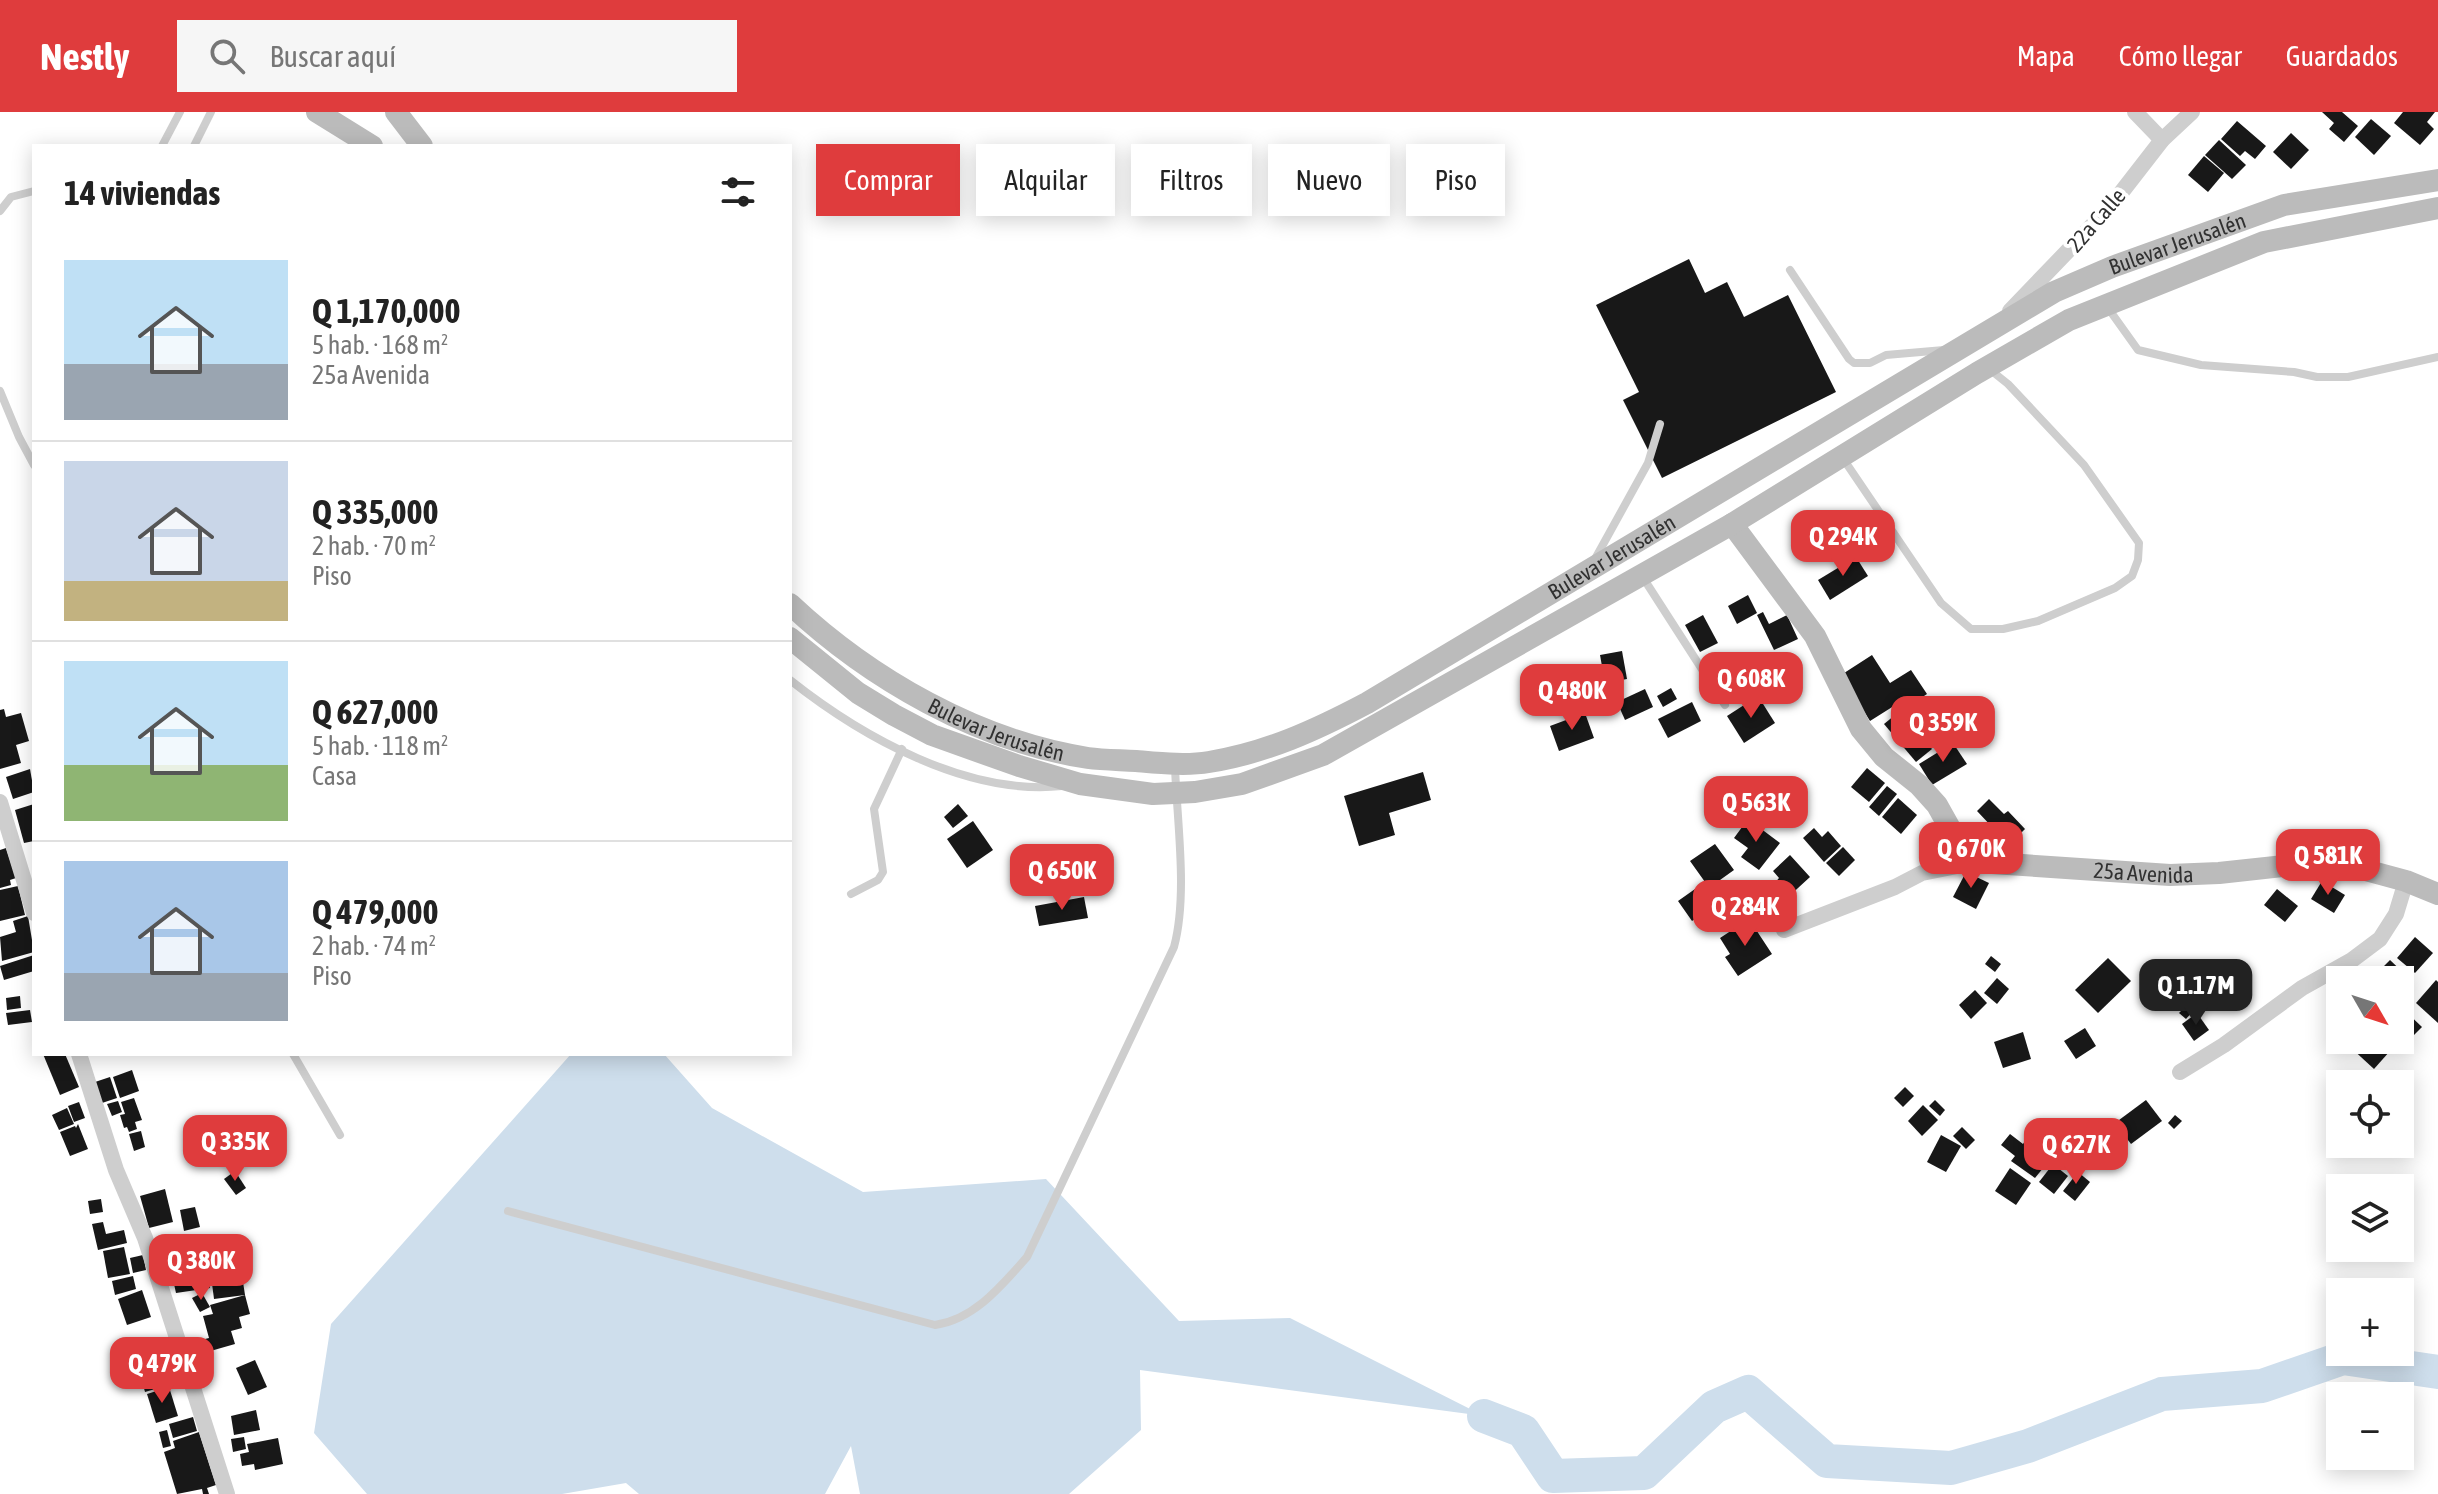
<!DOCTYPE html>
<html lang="es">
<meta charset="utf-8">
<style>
:root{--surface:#fff;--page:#f6f6f6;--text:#222;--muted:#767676;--line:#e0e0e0;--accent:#df3c3d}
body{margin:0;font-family:"Asap Condensed",sans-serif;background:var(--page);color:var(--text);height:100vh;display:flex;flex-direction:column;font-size:30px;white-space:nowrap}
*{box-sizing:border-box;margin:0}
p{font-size:26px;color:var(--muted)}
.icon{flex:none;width:44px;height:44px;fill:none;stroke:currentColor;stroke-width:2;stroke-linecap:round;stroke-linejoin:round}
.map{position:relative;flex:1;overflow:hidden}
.panel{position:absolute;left:32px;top:32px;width:760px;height:912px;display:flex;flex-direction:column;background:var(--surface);border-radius:0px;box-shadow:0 4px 20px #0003}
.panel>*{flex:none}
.top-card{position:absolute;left:816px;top:32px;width:760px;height:72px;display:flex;gap:16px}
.needle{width:52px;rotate:129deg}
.tools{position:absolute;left:2326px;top:854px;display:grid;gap:16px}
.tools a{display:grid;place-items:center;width:88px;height:88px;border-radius:0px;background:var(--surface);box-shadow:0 4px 20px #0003;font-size:40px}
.price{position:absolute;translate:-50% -68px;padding:0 18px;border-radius:16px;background:var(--accent);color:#fff;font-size:26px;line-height:52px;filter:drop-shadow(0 2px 4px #0008)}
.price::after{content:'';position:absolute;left:50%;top:48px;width:24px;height:18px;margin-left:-12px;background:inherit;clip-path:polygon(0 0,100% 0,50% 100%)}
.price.active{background:#222;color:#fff}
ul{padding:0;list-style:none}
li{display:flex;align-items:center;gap:24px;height:200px;padding:0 32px}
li+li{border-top:2px solid var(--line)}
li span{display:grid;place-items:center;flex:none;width:224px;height:160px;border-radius:0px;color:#555}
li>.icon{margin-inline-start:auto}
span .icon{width:96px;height:96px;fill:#fffc;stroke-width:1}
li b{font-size:34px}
h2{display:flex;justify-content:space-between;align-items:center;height:96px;padding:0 32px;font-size:34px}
.pill{padding:0 28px;border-radius:0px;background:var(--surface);box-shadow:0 4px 20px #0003;font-size:28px;line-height:72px}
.pill.active{background:var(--accent);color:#fff}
header{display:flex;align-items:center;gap:48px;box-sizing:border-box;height:112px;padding:0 40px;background:var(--accent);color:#fff}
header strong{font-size:38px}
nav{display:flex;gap:44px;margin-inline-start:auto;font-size:28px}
.search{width:560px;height:72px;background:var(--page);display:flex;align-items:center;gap:20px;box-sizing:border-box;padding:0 28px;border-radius:0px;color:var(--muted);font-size:30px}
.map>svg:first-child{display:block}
.water{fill:#cedeec}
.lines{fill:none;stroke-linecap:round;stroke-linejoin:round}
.river{stroke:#cedeec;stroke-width:34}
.building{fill:#181818}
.lane{stroke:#cecece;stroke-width:8}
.street{stroke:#cecece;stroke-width:16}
.secondary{stroke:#bbb;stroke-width:22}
.labels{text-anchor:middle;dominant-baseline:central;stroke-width:8;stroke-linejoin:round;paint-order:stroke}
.street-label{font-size:22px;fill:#313131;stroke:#fff}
</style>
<header>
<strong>Nestly</strong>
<div class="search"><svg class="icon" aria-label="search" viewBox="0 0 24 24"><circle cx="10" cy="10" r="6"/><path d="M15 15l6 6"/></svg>Buscar aquí</div>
<nav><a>Mapa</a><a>Cómo llegar</a><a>Guardados</a></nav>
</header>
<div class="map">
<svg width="2438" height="1382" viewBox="0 0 2438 1382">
<rect width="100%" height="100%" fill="#fff"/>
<polygon class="water" points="571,942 664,942 712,996 863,1080 1046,1067 1179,1209 1290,1206 1484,1304 1140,1258 1141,1318 1069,1382 860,1382 851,1334 825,1382 639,1382 626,1371 562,1382 367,1382 314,1321 331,1212"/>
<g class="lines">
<polyline class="river" points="1484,1304 1523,1319 1553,1364 1644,1361 1714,1295 1748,1280 1827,1349 1951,1356 2028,1334 2162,1282 2262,1274 2343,1246 2438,1260"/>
</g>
<g class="building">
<polygon points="2322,0 2342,0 2358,14 2344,30 2329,17 2334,11"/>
<polygon points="2403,0 2435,0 2427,10 2434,17 2420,33 2394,11"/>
<polygon points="2371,7 2391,24 2374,43 2355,25"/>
<polygon points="2237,9 2266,34 2255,47 2245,39 2240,44 2221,27"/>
<polygon points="2291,21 2309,38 2291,57 2273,40"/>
<polygon points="2219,28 2246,53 2232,67 2205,43"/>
<polygon points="2204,44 2224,61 2208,80 2188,63"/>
<polygon points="1689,147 1705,181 1727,170 1744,205 1788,183 1836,280 1662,366 1623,288 1639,280 1596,193"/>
<polygon points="1830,401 1839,417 1812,432 1803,416"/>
<polygon points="1856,445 1868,464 1830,488 1818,468"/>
<polygon points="1748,483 1757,501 1737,512 1728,494"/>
<polygon points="1763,500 1769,512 1787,503 1798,527 1774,538 1757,503"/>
<polygon points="1703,503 1718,531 1700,540 1685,513"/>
<polygon points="1622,539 1627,567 1605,571 1600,543"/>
<polygon points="1872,543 1890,571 1911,558 1927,582 1903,598 1897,592 1870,609 1841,563"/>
<polygon points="1671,576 1677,587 1663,595 1657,584"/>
<polygon points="1645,577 1653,595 1625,608 1617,590"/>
<polygon points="1758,584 1775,611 1744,631 1727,604"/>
<polygon points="1692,590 1701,609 1668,626 1658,607"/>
<polygon points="4,597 6,605 21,601 29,629 16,633 21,651 0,657 0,598"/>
<polygon points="1900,599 1932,637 1916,650 1884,612"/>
<polygon points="1585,601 1594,626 1559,639 1550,614"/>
<polygon points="1953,631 1967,652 1932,673 1919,652"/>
<polygon points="1867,656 1885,671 1869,690 1851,675"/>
<polygon points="30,657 34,680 13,687 6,665"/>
<polygon points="1423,660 1431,688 1389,701 1395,723 1359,734 1344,684"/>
<polygon points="1887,674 1897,682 1879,704 1869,695"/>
<polygon points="1898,686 1917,703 1901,722 1882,705"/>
<polygon points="1989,687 2004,702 2008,699 2025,717 2009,733 1977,699"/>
<polygon points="34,692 34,729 24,731 15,698"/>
<polygon points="958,692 968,704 953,716 944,705"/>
<polygon points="1748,707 1780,731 1759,758 1741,745 1748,736 1734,726"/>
<polygon points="973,709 993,738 967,756 947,727"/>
<polygon points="1814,716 1822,725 1828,719 1841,734 1824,750 1803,726"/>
<polygon points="1715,732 1734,758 1720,768 1740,798 1708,820 1698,805 1692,809 1678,789 1705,770 1690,749"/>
<polygon points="1843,735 1855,748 1839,764 1826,751"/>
<polygon points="6,736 16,766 10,768 11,773 0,776 0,738"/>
<polygon points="1790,743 1810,765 1786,787 1773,773 1779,766 1773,759"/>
<polygon points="1966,760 1989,771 1976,797 1953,785"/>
<polygon points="2322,769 2345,783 2334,801 2311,787"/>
<polygon points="18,774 25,803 0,809 0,778"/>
<polygon points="2277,777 2298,794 2285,810 2264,793"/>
<polygon points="1084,785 1088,806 1039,814 1035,794"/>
<polygon points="1757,786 1777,803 1763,819 1743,802"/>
<polygon points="28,804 34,840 2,849 0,825 16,820 13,809"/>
<polygon points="1749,807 1772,842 1738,864 1725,845 1730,842 1720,826"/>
<polygon points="2415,825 2433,841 2415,861 2397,846"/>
<polygon points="34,843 34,859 4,868 0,854"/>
<polygon points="1991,844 2001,852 1995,860 1985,852"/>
<polygon points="2108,846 2131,869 2098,901 2075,878"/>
<polygon points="2390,848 2411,868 2400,880 2400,868 2391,868 2394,864 2383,855"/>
<polygon points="2168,850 2189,868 2165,895 2145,876"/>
<polygon points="1997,866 2009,877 1997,892 1984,881"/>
<polygon points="2436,868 2438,870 2438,911 2416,891"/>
<polygon points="1975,878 1987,891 1971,907 1959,893"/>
<polygon points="20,884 21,896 7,898 6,886"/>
<polygon points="2187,893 2194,898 2186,907 2179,901"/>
<polygon points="2400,894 2422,915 2407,930 2400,923"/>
<polygon points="30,898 32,910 8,913 6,901"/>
<polygon points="2197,901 2209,918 2194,929 2182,912"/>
<polygon points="2085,916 2096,934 2076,947 2064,929"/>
<polygon points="2023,920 2031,947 2003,956 1994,930"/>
<polygon points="2354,928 2378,928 2390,939 2374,957 2349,934"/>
<polygon points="43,942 65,942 79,975 60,983"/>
<polygon points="132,958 139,979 120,986 113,965"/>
<polygon points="110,965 117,986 102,991 95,970"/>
<polygon points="1905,975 1914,984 1903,995 1894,986"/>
<polygon points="134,986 142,1008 135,1010 137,1017 129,1020 127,1015 124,1016 120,1003 125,1002 121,990"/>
<polygon points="1935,988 1945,998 1940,1004 1929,994"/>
<polygon points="2146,988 2162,1009 2131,1032 2115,1011"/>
<polygon points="118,989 122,1000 112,1004 107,992"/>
<polygon points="79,990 85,1006 74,1010 68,994"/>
<polygon points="1923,993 1938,1008 1922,1024 1908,1009"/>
<polygon points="67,996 74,1012 59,1018 52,1003"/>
<polygon points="2175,1003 2182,1009 2174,1017 2168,1011"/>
<polygon points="78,1012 88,1037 70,1044 60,1020 75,1014 76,1016"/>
<polygon points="2104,1014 2122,1032 2107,1047 2089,1030"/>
<polygon points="1962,1015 1975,1028 1966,1037 1953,1024"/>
<polygon points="141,1019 145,1035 134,1039 129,1022"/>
<polygon points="2030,1021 2044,1032 2036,1041 2048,1050 2035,1066 2011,1049 2015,1044 2001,1033 2010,1022 2023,1032"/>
<polygon points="1941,1023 1961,1034 1946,1060 1927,1050"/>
<polygon points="2053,1052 2068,1064 2054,1082 2039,1070"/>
<polygon points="2010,1056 2031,1071 2016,1093 1995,1079"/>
<polygon points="235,1059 246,1076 236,1083 224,1067"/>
<polygon points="2078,1060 2090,1070 2075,1089 2063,1079"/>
<polygon points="165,1077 173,1110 149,1116 140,1084"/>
<polygon points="101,1087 103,1100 90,1102 88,1089"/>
<polygon points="195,1095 200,1115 184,1119 180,1098"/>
<polygon points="103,1110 106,1122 124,1118 127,1131 98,1138 92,1112"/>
<polygon points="124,1135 130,1162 108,1166 103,1139"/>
<polygon points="203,1140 205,1155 185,1159 207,1156 210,1176 176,1181 168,1145"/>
<polygon points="143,1143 146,1158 133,1161 130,1146"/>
<polygon points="240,1151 245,1183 214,1187 210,1156"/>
<polygon points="133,1164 136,1177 115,1183 112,1169"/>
<polygon points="142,1178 151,1205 127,1213 118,1187"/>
<polygon points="202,1181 210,1195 200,1200 192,1186"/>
<polygon points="245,1183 250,1202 239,1205 242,1216 231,1219 235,1232 200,1242 197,1229 209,1226 203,1204 213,1202 210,1193"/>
<polygon points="155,1238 165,1274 145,1280 135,1243"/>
<polygon points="255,1248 267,1275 248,1283 236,1256"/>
<polygon points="169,1275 178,1304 156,1311 147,1282"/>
<polygon points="256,1298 260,1318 234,1323 231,1304"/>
<polygon points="193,1305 197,1319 173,1326 169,1312"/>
<polygon points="167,1318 171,1334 163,1336 159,1320"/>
<polygon points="199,1320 216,1373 207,1376 209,1382 203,1382 202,1377 177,1382 164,1340 175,1336 173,1329"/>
<polygon points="244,1325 246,1337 233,1340 231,1327"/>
<polygon points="278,1326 283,1352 255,1358 254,1352 242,1354 240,1342 249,1340 247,1332"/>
</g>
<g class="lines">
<g class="lane">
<polyline points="162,34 180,0"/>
<polyline points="194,34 211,0"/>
<polyline points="0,99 11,85 34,79"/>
<polyline points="1790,158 1849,247 1854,251 1870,251 1886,243 1944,238"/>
<polyline points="2108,196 2138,238 2201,253 2294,260 2317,265 2348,265 2438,245"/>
<polyline points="0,279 19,325 34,353"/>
<polyline points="1842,345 1941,491 1971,517 2003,517 2038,509 2115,476 2132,464 2138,448 2139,431 2084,353 2008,272 1988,256"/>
<polyline points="1595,447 1648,351 1660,312"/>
<polyline points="1642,464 1725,593"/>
<path d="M790,568C862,625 967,684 1062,674"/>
<polyline points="851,782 878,768 883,760 874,697 902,637"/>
<polyline points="293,942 340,1023"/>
<path d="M508,1099L935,1213C975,1207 1002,1173 1027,1145L1174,835C1188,783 1177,710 1175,655"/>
</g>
<g class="street">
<polyline points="2135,0 2162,28"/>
<polyline points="2010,199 2110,95 2162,28 2192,0"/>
<polyline points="0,690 34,801"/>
<polyline points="1784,818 1895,775 1922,761 1977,750"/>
<polyline points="79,942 116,1058 145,1126 227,1382"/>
<polyline points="2180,960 2224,933 2302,876 2352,848 2380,827 2396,802 2406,769"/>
</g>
<g class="secondary">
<polyline points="317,0 372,34"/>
<polyline points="396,0 422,34"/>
<path id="s1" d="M1732,412L1815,524L1861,617L1884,645L1919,673L1937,693L1956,727L1977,750L2170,763L2219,761L2321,750L2358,756L2406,769L2438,782"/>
<path id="s2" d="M790,492C870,567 978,629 1088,646C1103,648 1120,648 1136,649C1159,651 1186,654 1209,650C1266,641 1316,618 1367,591L2054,180L2112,155L2284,93L2438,68"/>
<polyline points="790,526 858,581 894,603 932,623 1019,654 1080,672 1153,682 1195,680 1242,672 1323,643 1732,412 1977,261 2069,208 2264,130 2438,96"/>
</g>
</g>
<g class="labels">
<g class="street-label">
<text transform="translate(2096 108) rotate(-49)">22a Calle</text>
<text stroke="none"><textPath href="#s2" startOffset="1564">Bulevar Jerusalén</textPath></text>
<text stroke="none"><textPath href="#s2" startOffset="916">Bulevar Jerusalén</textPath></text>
<text stroke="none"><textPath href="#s2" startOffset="244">Bulevar Jerusalén</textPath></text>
<text stroke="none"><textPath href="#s1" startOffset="588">25a Avenida</textPath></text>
</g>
</g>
</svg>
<div class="tools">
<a><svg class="needle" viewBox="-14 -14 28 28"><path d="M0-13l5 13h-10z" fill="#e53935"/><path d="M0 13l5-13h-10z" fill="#767676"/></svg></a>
<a><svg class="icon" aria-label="locate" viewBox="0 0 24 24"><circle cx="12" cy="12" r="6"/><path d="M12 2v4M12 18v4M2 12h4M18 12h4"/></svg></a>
<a><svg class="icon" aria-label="layers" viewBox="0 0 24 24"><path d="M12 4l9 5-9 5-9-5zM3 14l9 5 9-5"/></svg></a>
<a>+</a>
<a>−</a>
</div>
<b class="price" style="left:1843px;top:466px">Q 294K</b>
<b class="price" style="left:1751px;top:608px">Q 608K</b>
<b class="price" style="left:1572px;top:620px">Q 480K</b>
<b class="price" style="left:1943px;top:652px">Q 359K</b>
<b class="price" style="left:1756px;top:732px">Q 563K</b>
<b class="price" style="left:1971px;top:778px">Q 670K</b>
<b class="price" style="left:2328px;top:785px">Q 581K</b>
<b class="price" style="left:1062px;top:800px">Q 650K</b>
<b class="price" style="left:1745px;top:836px">Q 284K</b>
<b class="price active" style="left:2196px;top:915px">Q 1.17M</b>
<b class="price" style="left:235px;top:1071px">Q 335K</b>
<b class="price" style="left:2076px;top:1074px">Q 627K</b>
<b class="price" style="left:201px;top:1190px">Q 380K</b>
<b class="price" style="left:162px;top:1293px">Q 479K</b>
<div class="top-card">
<a class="pill active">Comprar</a>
<a class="pill">Alquilar</a>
<a class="pill">Filtros</a>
<a class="pill">Nuevo</a>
<a class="pill">Piso</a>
</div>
<section class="panel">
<h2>14 viviendas<svg class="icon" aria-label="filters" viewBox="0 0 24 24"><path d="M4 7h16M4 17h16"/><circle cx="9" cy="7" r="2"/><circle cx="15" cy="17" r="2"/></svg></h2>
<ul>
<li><span style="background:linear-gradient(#bfe0f5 65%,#9aa5b1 0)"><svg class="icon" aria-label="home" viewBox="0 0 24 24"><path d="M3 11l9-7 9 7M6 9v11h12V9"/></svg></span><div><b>Q 1,170,000</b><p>5 hab. · 168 m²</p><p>25a Avenida</p></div></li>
<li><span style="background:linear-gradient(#c9d6e8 75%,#c2b280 0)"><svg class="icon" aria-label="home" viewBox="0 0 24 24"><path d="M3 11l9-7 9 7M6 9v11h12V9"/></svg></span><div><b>Q 335,000</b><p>2 hab. · 70 m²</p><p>Piso</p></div></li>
<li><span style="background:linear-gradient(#bfe0f5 65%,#8fb573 0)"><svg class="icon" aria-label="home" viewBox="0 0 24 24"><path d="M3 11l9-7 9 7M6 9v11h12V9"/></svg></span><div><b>Q 627,000</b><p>5 hab. · 118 m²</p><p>Casa</p></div></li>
<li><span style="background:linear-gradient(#a9c7e8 70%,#9aa5b1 0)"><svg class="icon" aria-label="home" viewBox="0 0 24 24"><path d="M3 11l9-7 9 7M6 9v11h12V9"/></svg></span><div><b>Q 479,000</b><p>2 hab. · 74 m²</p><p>Piso</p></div></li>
</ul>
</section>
</div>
